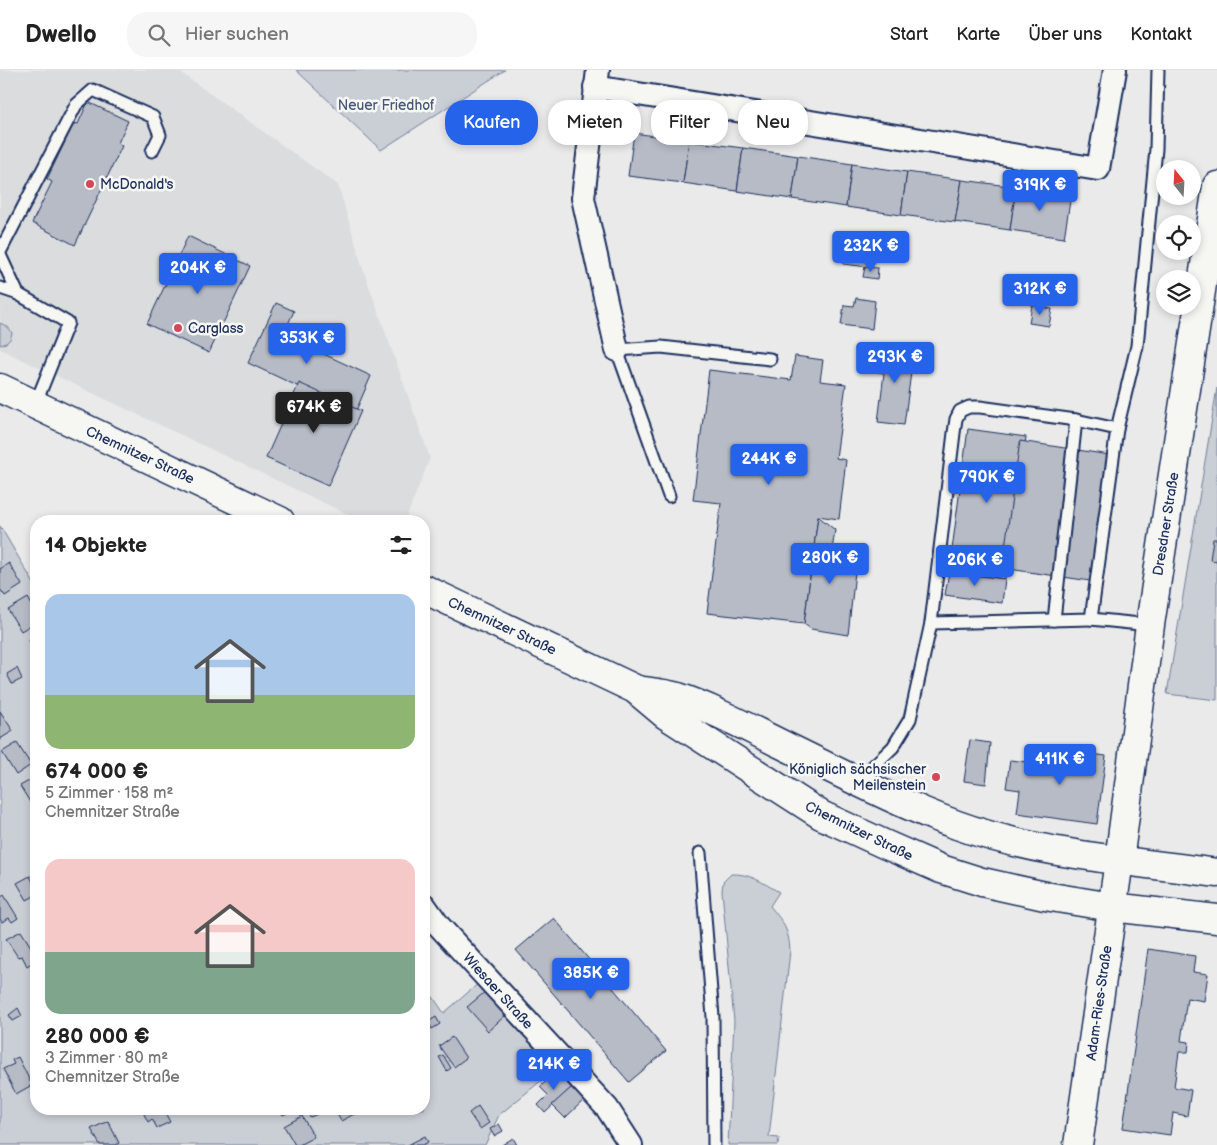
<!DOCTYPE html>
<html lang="de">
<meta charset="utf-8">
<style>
:root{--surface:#fff;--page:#f6f6f6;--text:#222;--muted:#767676;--line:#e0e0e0;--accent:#2563eb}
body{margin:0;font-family:"Balsamiq Sans",sans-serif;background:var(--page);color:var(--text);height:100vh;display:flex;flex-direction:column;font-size:19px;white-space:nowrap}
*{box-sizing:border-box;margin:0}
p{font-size:16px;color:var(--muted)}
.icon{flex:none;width:28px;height:28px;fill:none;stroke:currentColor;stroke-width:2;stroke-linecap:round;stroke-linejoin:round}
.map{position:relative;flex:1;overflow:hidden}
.drawer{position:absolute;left:30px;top:445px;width:400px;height:600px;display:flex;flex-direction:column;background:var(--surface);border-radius:20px;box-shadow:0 2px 8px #0003}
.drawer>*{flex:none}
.banner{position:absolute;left:445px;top:30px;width:475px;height:45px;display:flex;gap:10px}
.needle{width:32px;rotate:342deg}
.fabs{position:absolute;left:1156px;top:90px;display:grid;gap:10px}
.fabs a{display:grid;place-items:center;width:45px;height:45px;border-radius:50%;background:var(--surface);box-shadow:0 2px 8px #0003;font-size:25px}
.price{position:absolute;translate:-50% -42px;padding:0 11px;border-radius:5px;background:var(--accent);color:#fff;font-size:16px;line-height:32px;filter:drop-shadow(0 1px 2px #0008)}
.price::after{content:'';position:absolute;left:50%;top:30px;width:15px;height:11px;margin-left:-8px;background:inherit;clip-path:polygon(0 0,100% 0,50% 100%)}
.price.active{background:#222;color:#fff}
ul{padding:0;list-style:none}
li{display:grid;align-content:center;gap:10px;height:265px;padding:0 15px}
li span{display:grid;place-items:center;height:155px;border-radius:15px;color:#555}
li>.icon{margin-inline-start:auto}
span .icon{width:90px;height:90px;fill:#fffc;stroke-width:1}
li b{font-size:21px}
h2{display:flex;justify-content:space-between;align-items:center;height:60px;padding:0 15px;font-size:21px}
.tag{padding:0 18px;border-radius:20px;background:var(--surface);box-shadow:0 2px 8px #0003;font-size:18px;line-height:45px}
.tag.active{background:var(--accent);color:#fff}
header{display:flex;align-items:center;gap:30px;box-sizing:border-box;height:70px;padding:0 25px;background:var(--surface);border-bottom:1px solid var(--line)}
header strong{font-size:24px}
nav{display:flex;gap:28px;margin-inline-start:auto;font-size:18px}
.search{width:350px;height:45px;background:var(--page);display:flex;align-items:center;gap:12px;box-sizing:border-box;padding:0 18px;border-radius:20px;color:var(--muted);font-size:19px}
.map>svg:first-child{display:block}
.built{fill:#dadcde}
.green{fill:#caced5;stroke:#727e9a}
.building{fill:#b6bbc6;stroke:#1b2f5e}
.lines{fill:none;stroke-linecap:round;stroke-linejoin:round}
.lane-casing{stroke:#1b2f5e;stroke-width:15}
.street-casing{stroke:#1b2f5e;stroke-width:26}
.primary-casing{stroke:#1b2f5e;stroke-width:31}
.lane{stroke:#f6f6f2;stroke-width:11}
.street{stroke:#f6f6f2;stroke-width:22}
.primary{stroke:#f6f6f2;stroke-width:28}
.poi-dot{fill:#d1495b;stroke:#f6f6f2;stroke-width:2}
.labels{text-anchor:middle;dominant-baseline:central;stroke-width:5;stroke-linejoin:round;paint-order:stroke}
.park-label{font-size:14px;fill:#47577c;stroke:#f6f6f2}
.poi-label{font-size:14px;fill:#1b2f5e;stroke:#f6f6f2;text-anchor:start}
.street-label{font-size:14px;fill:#1b2f5e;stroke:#f6f6f2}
</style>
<header>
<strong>Dwello</strong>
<div class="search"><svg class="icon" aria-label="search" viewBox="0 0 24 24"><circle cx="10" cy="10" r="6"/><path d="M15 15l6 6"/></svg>Hier suchen</div>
<nav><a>Start</a><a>Karte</a><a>Über uns</a><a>Kontakt</a></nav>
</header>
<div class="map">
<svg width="1217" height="1075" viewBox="0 0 1217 1075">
<rect width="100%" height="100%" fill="#e9eae9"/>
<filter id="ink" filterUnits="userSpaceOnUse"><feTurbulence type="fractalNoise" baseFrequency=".02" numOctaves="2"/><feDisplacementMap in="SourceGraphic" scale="10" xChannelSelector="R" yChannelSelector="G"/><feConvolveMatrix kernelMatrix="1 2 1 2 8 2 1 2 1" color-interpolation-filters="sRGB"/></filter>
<g filter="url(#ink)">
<polygon class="built" points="0,0 177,0 338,115 363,199 430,388 405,451 362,451 0,279"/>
<g class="green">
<polygon points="296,0 505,0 381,80"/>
<path d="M0,253L8,257L12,263C10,271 8,273 0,275Z"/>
<polygon points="1217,318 1217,630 1167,624"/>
<polygon points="0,456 36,517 36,1039 424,1039 424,914 444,943 486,907 558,997 499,1045 485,1075 0,1075"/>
<path d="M731,804C750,803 763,813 779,822L770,836C783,852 789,859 790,881L769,1067L779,1068L778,1075H728L734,951L722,821L723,812Z"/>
</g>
<g class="building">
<polygon points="88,32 128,51 118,73 122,76 75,175 32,153 52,112 47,109 74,53 78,54"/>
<polygon points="634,63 689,71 683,113 628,106"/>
<polygon points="689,71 743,78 737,121 683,113"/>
<polygon points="743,78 798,86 792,129 737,121"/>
<polygon points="798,86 852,94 846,137 792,129"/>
<polygon points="852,94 907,102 901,145 846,137"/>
<polygon points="907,102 962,110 955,152 901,145"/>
<polygon points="962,110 1016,117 1010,160 955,152"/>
<polygon points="1016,117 1071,125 1064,168 1010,160"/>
<polygon points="188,166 250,196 209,283 147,254"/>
<polygon points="844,182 870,185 868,197 843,194"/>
<polygon points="865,197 878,198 877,209 863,207"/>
<polygon points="856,228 875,231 872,259 841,255 844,235 854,236"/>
<polygon points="276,233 294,241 283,265 371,306 355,343 248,293"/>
<polygon points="1032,235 1052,239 1049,256 1029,253"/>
<polygon points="880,276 914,280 904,355 878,352 884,303 877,302"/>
<polygon points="795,286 823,290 820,311 846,314 836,388 846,390 839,449 818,446 804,554 707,543 721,433 693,430 709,300 791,310"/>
<polygon points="299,313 361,341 328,416 266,388"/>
<polygon points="968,359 1026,367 1005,509 949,502"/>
<polygon points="1020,371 1116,386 1097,512 1002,498"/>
<polygon points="818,446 835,460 832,480 857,484 848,565 811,559 804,554"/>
<polygon points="1213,469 1217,469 1217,491 1210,490"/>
<polygon points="9,493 22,515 5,526 0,519 0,499"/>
<polygon points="949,502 1005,509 1002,533 945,525"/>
<polygon points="28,528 36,542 36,552 21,561 8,540"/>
<polygon points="36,566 36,583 29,570"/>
<polygon points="17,598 22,609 12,614 7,604"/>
<polygon points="0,641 13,661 0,669"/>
<polygon points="970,670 990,673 986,714 964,711"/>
<polygon points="17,673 31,695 16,705 2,682"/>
<polygon points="1056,679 1106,686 1097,754 1017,743 1020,720 1006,718 1010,690 1054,695"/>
<polygon points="36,707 36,735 33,737 20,716"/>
<polygon points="30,806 36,818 36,825 27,830 17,813"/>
<polygon points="4,825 18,848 12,852 9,848 2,852 0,849 0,828"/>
<polygon points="554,848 666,981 629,1012 516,880"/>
<polygon points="21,861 36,885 36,890 27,896 22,886 18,887 6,869"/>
<polygon points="1148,879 1195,886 1193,902 1208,904 1204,931 1187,928 1181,971 1189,972 1188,982 1179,982 1174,1017 1191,1020 1187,1046 1173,1043 1170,1065 1123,1058"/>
<polygon points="486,921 506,945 488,961 467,937"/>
<polygon points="18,938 22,946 13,951 9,945"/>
<polygon points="436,947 440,954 432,959 428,952"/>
<polygon points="452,967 466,988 454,997 439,976"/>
<polygon points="443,985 451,998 447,1001 439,987"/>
<polygon points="18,987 32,1015 16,1024 3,999 14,994 12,990"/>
<polygon points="557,1001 572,1017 545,1043 538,1035 548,1025 540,1017"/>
<polygon points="572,1017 584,1030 565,1048 552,1035"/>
<polygon points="478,1036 489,1053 480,1059 469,1043"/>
<polygon points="144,1039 163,1039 170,1052 157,1058 152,1049 148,1052 142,1040"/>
<polygon points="280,1039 290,1039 291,1041 283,1045"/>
<polygon points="307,1039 324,1039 325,1041 310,1047"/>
<polygon points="334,1039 358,1039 360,1041 341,1051"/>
<polygon points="302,1046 314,1067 299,1075 295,1075 284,1056"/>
<polygon points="108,1051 119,1073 116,1075 100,1075 91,1059"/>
<polygon points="499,1054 503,1061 494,1066 490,1059"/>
<polygon points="425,1066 428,1072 423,1075 408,1075"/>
<polygon points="513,1068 517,1075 502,1075"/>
</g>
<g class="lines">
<defs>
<g id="lane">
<polyline points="0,182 76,35 93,20 153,47 160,65 152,81"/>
<polyline points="0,185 18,224"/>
<polyline points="0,218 18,224 68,253 35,335"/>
<polyline points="669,426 617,280 661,277 770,289"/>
<polyline points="1091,549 1150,555"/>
<polyline points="1054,550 1076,350"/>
<polyline points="931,553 1091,549 1117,359"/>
<polyline points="858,711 893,677 910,649 931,553 954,363 956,349 960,341 969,337 980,337 1076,350 1117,359 1137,276 1156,79 1158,0"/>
<polyline points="700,783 713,947 714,1075"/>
</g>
<g id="street">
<polyline points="598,0 583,128 617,280"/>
<polyline points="595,17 1098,99 1115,0"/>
<polyline points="424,835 439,856 607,1038 631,1075"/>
</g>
<g id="primary">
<polyline points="0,318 280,451"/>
<polyline points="424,519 635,619 666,645 821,745 884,774 941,799 982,812 1045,826 1112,837 1217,849"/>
<path d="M637,620C650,622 665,623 678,627C714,639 748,658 781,674C839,702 897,733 957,755C1040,785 1130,791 1217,803"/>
<polyline points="1078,1075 1119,791 1150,555 1217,116"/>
</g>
</defs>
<use href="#lane" class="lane-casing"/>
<use href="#street" class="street-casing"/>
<use href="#primary" class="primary-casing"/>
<use href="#lane" class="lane"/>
<use href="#street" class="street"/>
<use href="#primary" class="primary"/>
</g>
</g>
<g class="poi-dot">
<circle cx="90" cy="114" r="5"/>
<circle cx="178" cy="258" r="5"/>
<circle cx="936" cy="707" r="5"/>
</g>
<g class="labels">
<g class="park-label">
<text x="386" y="35">Neuer Friedhof</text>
</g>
<g class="poi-label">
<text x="100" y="114">McDonald's</text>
<text x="188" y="258">Carglass</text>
<text x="926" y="699" text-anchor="end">Königlich sächsischer<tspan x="926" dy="16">Meilenstein</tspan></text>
</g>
<g class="street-label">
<text transform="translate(140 385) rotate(25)">Chemnitzer Straße</text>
<text transform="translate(1166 454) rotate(-81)">Dresdner Straße</text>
<text transform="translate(502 556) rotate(25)">Chemnitzer Straße</text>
<text transform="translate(859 761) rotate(26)">Chemnitzer Straße</text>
<text transform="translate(498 921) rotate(48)">Wiesaer Straße</text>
<text transform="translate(1099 933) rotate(-82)">Adam-Ries-Straße</text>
</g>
</g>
</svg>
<div class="fabs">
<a><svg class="needle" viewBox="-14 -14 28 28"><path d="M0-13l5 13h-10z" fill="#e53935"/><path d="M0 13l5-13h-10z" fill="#767676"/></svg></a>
<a><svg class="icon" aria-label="locate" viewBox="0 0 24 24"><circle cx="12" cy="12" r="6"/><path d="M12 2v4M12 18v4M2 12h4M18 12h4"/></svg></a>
<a><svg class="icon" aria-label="layers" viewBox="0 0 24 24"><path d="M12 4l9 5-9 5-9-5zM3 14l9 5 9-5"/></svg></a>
</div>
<b class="price" style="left:1040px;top:142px">319K €</b>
<b class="price" style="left:871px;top:203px">232K €</b>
<b class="price" style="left:198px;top:225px">204K €</b>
<b class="price" style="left:1040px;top:246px">312K €</b>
<b class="price" style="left:307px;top:295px">353K €</b>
<b class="price" style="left:895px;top:314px">293K €</b>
<b class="price active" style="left:314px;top:364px">674K €</b>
<b class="price" style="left:769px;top:416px">244K €</b>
<b class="price" style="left:987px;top:434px">790K €</b>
<b class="price" style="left:830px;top:515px">280K €</b>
<b class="price" style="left:975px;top:517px">206K €</b>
<b class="price" style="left:1060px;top:716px">411K €</b>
<b class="price" style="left:591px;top:930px">385K €</b>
<b class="price" style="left:554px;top:1021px">214K €</b>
<div class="banner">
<a class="tag active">Kaufen</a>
<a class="tag">Mieten</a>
<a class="tag">Filter</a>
<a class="tag">Neu</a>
</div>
<section class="drawer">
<h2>14 Objekte<svg class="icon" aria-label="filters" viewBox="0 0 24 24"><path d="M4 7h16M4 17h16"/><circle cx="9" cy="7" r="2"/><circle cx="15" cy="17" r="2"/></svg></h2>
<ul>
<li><span style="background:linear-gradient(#a9c7e8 65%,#8fb573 0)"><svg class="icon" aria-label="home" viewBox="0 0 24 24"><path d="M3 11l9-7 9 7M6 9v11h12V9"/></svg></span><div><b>674 000 €</b><p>5 Zimmer · 158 m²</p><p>Chemnitzer Straße</p></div></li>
<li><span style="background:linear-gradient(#f6c9c9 60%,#7fa58c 0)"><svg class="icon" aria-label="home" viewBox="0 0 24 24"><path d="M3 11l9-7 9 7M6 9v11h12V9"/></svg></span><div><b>280 000 €</b><p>3 Zimmer · 80 m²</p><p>Chemnitzer Straße</p></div></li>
</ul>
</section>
</div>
